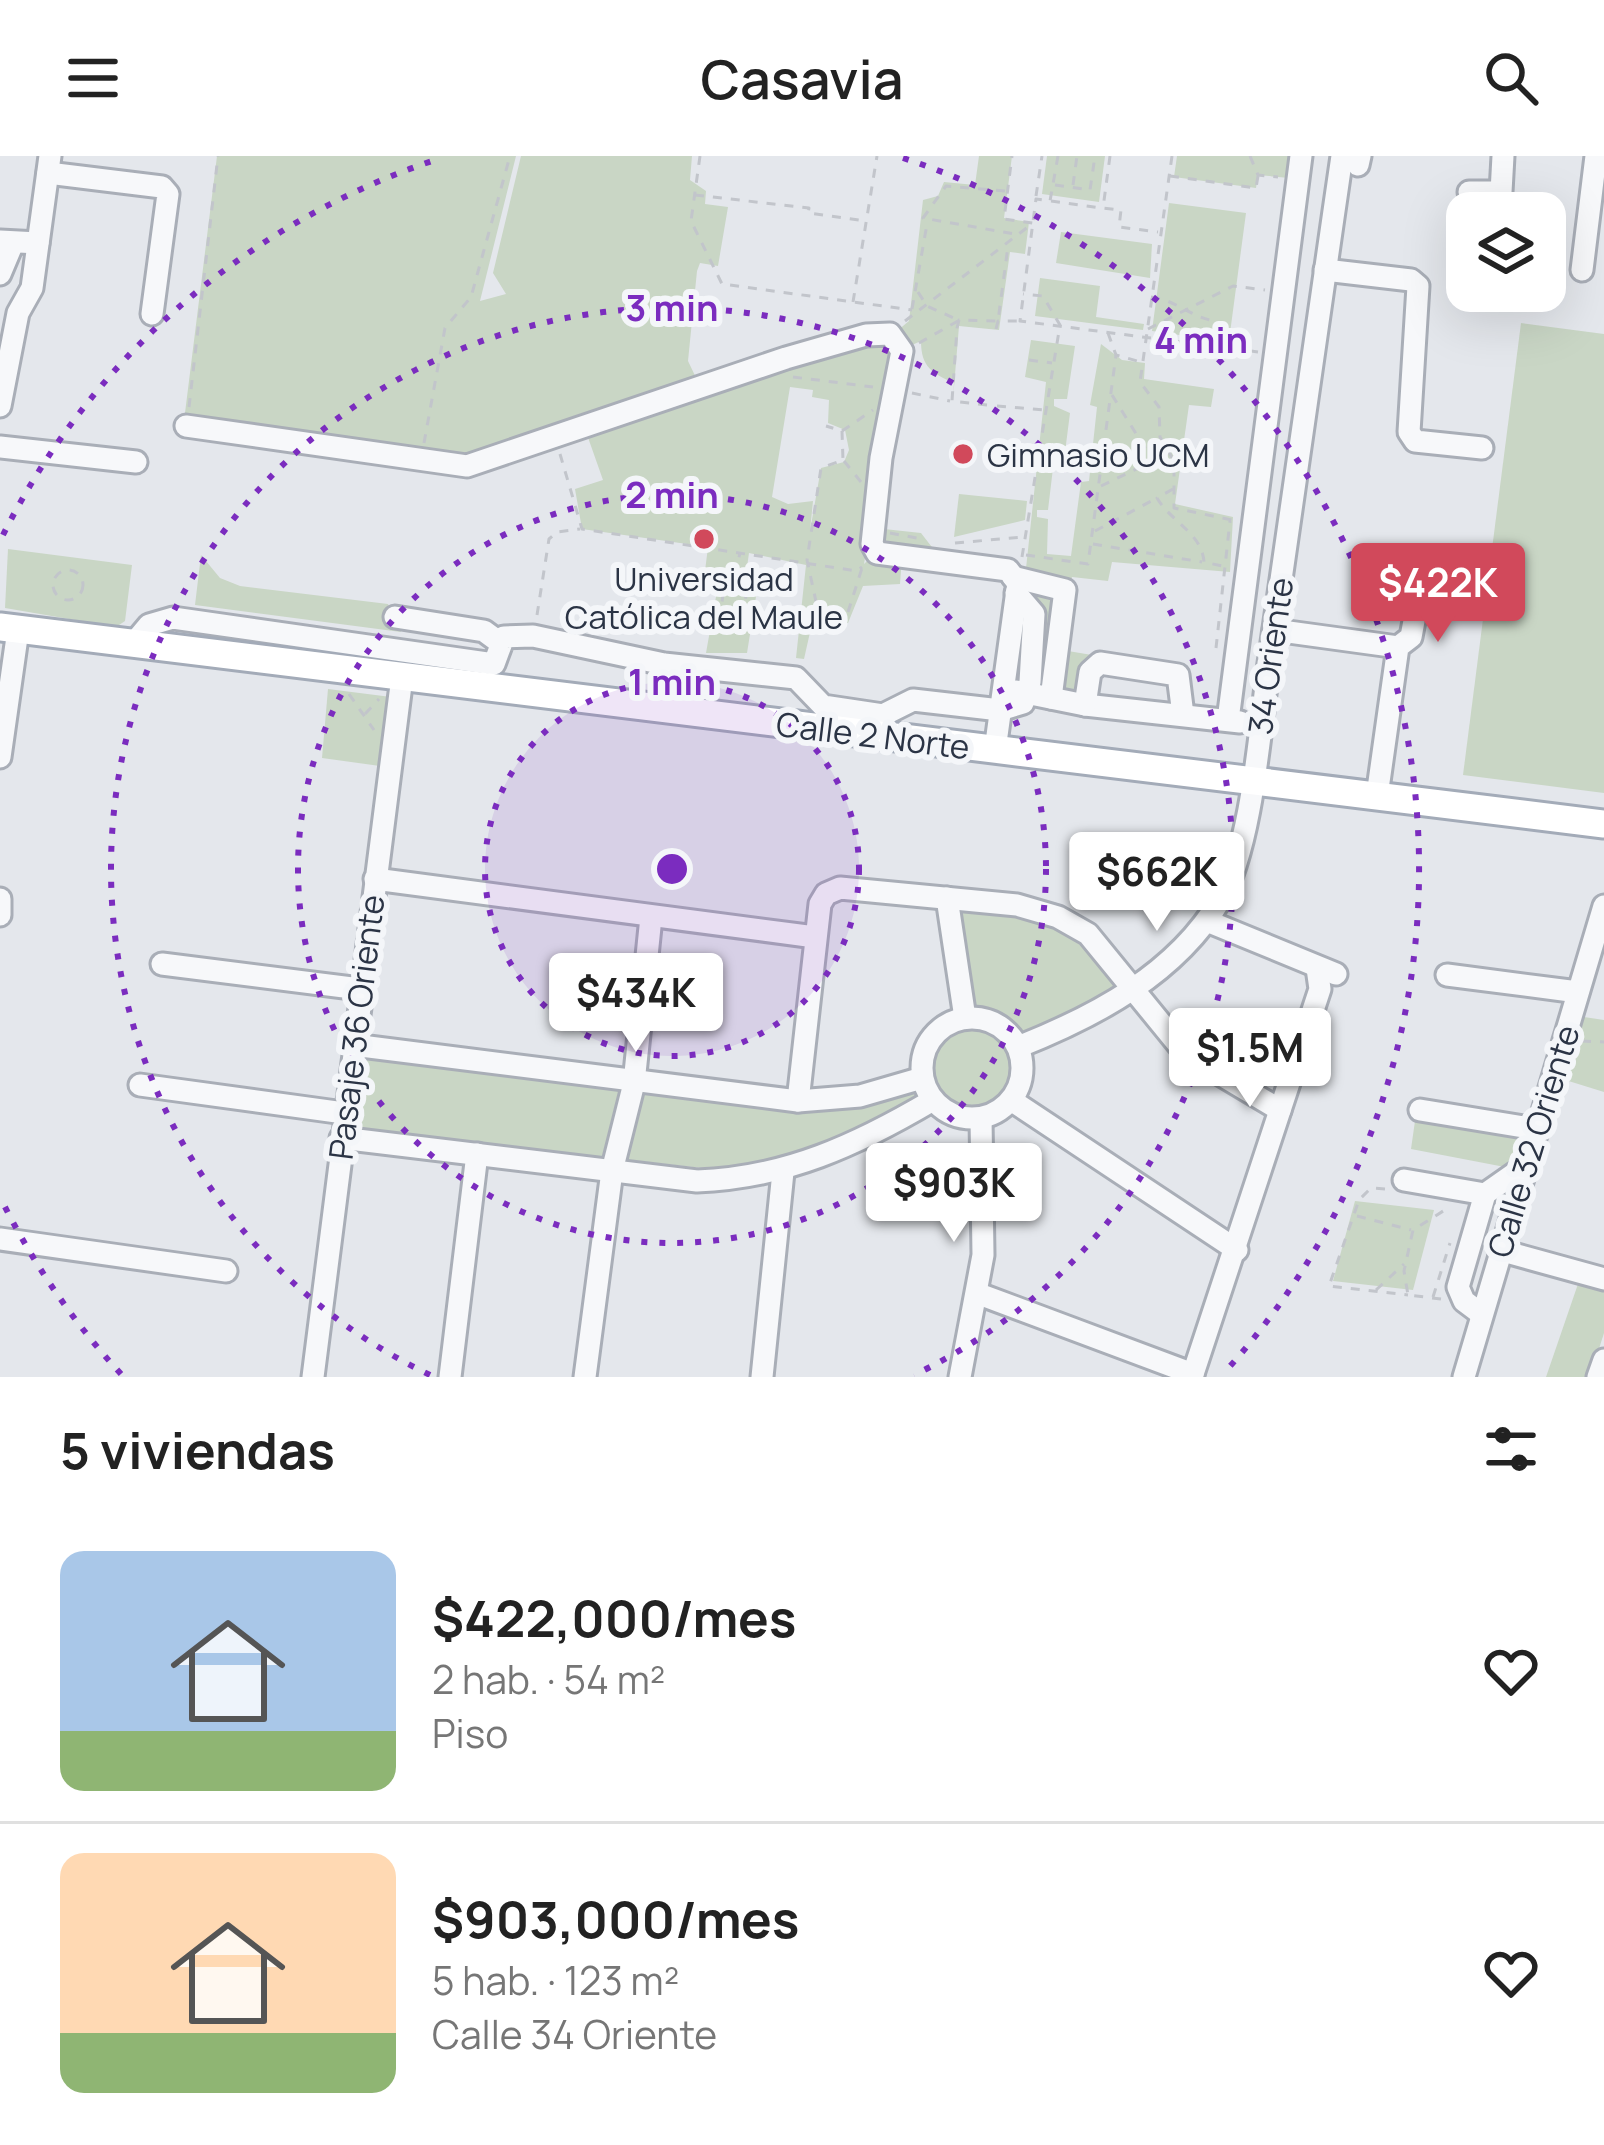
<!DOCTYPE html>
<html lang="es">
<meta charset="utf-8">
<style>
:root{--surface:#fff;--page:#f6f6f6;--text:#222;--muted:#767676;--line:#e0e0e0;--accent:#d1495b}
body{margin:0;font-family:Manrope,sans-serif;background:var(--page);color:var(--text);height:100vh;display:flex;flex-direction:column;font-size:45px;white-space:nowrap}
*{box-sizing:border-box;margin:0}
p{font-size:39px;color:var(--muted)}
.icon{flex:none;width:66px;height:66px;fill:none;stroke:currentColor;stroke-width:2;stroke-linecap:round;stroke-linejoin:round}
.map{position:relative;height:1221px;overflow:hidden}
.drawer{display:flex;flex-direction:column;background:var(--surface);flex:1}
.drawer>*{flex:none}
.tools{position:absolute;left:1446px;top:36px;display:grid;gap:24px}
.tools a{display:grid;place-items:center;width:120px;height:120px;border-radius:24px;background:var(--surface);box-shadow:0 12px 48px #0002;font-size:60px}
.price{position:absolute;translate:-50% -102px;padding:0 27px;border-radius:12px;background:#fff;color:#222;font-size:39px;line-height:78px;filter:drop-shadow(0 3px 6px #0008)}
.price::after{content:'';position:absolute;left:50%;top:72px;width:36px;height:27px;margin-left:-18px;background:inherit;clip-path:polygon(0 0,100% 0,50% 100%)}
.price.active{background:var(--accent);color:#fff}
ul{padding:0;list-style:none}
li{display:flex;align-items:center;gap:36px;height:300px;padding:0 60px}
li+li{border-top:3px solid var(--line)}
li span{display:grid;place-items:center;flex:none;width:336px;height:240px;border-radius:24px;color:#555}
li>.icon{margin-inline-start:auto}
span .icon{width:144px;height:144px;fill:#fffc;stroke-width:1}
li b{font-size:51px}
h2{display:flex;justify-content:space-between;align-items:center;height:144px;padding:0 60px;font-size:51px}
header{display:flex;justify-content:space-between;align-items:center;height:156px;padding:0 60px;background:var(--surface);font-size:54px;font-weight:600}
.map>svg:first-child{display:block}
.green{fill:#c9d6c5;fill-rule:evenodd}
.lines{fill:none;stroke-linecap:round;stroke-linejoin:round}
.minor-casing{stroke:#a9aeb7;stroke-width:27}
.major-casing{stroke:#a3abb8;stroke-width:33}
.path{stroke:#c2c5cb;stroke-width:3;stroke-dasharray:9 9;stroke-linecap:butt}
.minor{stroke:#f7f8fa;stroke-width:21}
.major{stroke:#fff;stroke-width:27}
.ring{fill:none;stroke:#7b2cbf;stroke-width:6;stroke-dasharray:6 12}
.poi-dot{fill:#d1495b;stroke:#f4f6f9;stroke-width:4.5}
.labels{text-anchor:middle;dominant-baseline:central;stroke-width:12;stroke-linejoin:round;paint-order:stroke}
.poi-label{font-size:33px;fill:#2b3445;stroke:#f4f6f9;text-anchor:start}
.street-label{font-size:33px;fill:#2b3445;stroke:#f4f6f9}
.centre{fill:#7b2cbf;stroke:#f4f6f9;stroke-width:6}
.ring-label{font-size:36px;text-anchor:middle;font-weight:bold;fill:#7b2cbf;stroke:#f4f6f9;stroke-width:12;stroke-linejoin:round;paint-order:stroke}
</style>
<header><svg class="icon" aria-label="menu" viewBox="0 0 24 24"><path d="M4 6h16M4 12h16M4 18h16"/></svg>Casavia<svg class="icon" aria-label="search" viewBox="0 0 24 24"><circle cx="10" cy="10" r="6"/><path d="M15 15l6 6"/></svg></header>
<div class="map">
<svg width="1604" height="1221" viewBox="0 0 1604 1221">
<rect width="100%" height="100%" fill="#e4e7ec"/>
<g class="green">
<path d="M217,0H516L480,145L506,138L493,117L521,0H692L690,24L706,35L705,48L728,51L718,110L700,107L697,115L688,205L699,228L889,182L900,195L864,408L877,395L884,373L921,377L945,408L902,400L900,428L863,430L848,467L813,463L804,503L796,502L806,409L749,397L745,425L758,428L747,497H706L720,418L705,415L708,391L582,373L575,333L603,324L585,273L468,313L183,273ZM790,231L813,234L812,241L829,244L828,267L845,274L849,294L844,306L821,312L810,375L813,345L788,348L772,341Z"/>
<path d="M979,0H1012L1004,62L1029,66L1025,98L1010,96L999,174L959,170L953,243L954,227C932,217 921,211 921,185L903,193L891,180L909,165L923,44L938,40L944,26L975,29Z"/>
<polygon points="1047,0 1105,0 1099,46 1042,38"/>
<polygon points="1177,0 1303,0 1300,23 1258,19 1256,32 1174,21"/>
<polygon points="1169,47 1246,57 1228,192 1227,186 1152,175"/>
<polygon points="1061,76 1152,88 1150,122 1056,107"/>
<polygon points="1040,122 1100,130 1096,161 1144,168 1143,174 1035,160"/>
<polygon points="1521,167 1604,178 1604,637 1463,619"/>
<polygon points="1031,184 1075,190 1067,243 1054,243 1054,250 1070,257 1063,312 1053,312 1048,354 1037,354 1037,361 1048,363 1047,398 1071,400 1081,326 1089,325 1097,251 1090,249 1101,188 1122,204 1145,207 1144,223 1214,233 1211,251 1189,249 1175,348 1233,361 1230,416 1112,406 1108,425 1072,421 1062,494 1092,499 1085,549 1005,539 1018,487 1046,226 1025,221"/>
<polygon points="959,338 1027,345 1025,364 954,381"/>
<polygon points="8,393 132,409 125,465 116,471 5,452"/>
<polygon points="201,399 220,422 240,430 388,448 401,476 195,449"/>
<polygon points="328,533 391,541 380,610 322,602"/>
<path d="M1012,755C1071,771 1083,788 1119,835L1016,899C1016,928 1006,944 978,954L941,945L792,1005L711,1013L354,974L362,897L811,951L926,917L938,889L967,872L954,756Z"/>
<polygon points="1564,858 1604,864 1604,936 1546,918"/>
<polygon points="1416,958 1522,972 1510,1012 1411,993"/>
<polygon points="1355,1045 1434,1054 1413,1134 1333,1125"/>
<polygon points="1579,1125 1604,1132 1604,1177 1590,1221 1546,1221"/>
</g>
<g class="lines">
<defs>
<g id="minor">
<polyline points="1358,9 1360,0"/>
<polyline points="48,17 162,31 168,38 152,158"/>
<polyline points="1469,36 1501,36 1503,0"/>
<polyline points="0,85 38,87"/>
<polyline points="1325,114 1411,124 1418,130 1409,276 1415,285 1482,292"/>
<polyline points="1582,114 1596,0"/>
<polyline points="0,118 13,87"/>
<polyline points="0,250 18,157 32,132 50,0"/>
<polyline points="186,270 467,310 786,202 866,179 890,178 902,195 881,302 872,388 877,397 1008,414 1018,427 995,594"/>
<polyline points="0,291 136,306"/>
<polyline points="1013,421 1065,434 1051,542"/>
<polyline points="395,461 484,475 499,486"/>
<polyline points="1274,474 1398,491"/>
<polyline points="133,488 149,469 173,462 494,508 504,481 533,480 664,508 796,522 823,550 883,559 913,544 1000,554 1023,547 1030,526 1034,458 1016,437"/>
<polyline points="1016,535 1085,549 1240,566"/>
<polyline points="1085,549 1090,516 1100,507 1178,519 1183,559"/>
<polyline points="1228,564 1301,0"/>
<polyline points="0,601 18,474"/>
<polyline points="1377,640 1398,491 1411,481 1419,438"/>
<polyline points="375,723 815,781"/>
<polyline points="947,742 965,862"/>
<polyline points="0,743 0,759"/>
<polyline points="1207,765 1336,818"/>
<polyline points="162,808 360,833"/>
<polyline points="1447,819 1578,836"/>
<circle cx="972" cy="912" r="50"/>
<polyline points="353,889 798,945 860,940 922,922"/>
<path d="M1018,891C1096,860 1176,818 1220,744C1251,694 1260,574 1268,514C1293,342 1317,171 1342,0"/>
<polyline points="140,929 344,957"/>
<polyline points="1011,944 1237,1094"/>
<polyline points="798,945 820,748 826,738 840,732 1017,749 1058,761 1088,778 1186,898 1280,954"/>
<polyline points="1420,954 1536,973"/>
<path d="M341,982L697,1025C785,1022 857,989 933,944"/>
<polyline points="1404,1024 1485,1038"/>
<polyline points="0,1083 226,1115"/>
<polyline points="1499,1094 1604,1123"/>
<polyline points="979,1138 1193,1218"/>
<polyline points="1480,1157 1464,1145 1458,1131 1485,1038 1525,1010"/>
<polyline points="313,1221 402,521"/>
<polyline points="450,1221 477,998"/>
<polyline points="585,1221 612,1015 634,927 651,761"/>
<polyline points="762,1221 783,1016"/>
<polyline points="960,1221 983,1099 981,962"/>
<polyline points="1192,1221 1320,833 1317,812"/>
<polyline points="1464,1221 1604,750"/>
<polyline points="1598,1221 1604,1204"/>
</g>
<polyline id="major" points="0,471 1604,668"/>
</defs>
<use href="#minor" class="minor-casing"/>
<use href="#major" class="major-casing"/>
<g class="path">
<polyline points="700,0 691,65 722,128 912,154"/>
<polyline points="1058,0 1050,45 1036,43 1020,165 1258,196"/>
<polyline points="1110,0 1103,52 1121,54 1119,71 1158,76"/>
<polyline points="1172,0 1140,226 1159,251 1160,281 1174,305 1174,352 1232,364"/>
<polyline points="1250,0 1258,19 1278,21"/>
<polyline points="1170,20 1256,32 1258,20"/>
<polyline points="1055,29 1090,34 1095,0"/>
<polyline points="1073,29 1077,0"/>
<polyline points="1005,35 946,30 923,62 1015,78"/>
<polyline points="695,39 809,52 808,57 866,65"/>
<polyline points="1036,40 1042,0"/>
<polyline points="1051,45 1101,52"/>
<polyline points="918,136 927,150 958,164"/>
<path d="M1151,141C1176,144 1189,160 1214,165"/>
<polyline points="853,146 877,0"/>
<polyline points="912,153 927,68"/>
<polyline points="905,165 1033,67 1004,63 1012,0"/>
<polyline points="996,173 998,165 1018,165"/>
<polyline points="1148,173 1233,130 1265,134"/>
<polyline points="1108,177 1116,199 1141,206"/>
<polyline points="919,187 958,165"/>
<polyline points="1029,204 1052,207"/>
<polyline points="793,221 873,231"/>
<polyline points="912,237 950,245"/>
<polyline points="1112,239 1153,305 1171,315"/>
<polyline points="987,249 952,245 957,172 959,164 998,165 1008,90"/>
<polyline points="997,250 1044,254"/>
<polyline points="189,251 218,0"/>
<polyline points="842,275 873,254"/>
<polyline points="424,287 445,172 471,141 510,0"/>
<polyline points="560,298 582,373 857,415 862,411"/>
<polyline points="844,305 861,326"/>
<polyline points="1101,330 1151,306"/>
<path d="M1173,333L1157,342C1171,366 1202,377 1204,406L1222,410"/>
<polyline points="1095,375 1155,343"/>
<polyline points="890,377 922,383"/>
<polyline points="955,387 1023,381"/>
<polyline points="1093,388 1202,406"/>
<polyline points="1026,399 1088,408 1116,199"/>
<polyline points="1022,401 1060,169 1043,140 1023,138"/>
<circle cx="68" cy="429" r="15"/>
<polyline points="734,424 747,430 742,475 750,476"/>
<polyline points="848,456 862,412"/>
<polyline points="537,459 549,383 557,376 580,373"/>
<polyline points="713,459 721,454 725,422 734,422 740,397"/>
<polyline points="820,464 807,404 821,312 843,304 842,275 826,270"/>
<polyline points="1216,492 1230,365"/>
<polyline points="349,538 374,574"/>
<polyline points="365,558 379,543"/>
<polyline points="1582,885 1604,886"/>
<polyline points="1385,1033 1371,1032 1359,1044 1329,1130 1408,1139"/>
<polyline points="1357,1060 1411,1074"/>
<polyline points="1376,1134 1404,1108"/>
<polyline points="1433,1141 1450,1087"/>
<polyline points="1441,1143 1408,1139 1404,1115 1413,1074 1448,1052"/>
</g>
<use href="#minor" class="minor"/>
<use href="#major" class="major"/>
</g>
<circle cx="672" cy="713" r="187" fill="#7b2cbf" fill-opacity=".12"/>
<g class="ring">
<circle cx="672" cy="713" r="187"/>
<circle cx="672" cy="713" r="374"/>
<path d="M430 1219A561 561 0 1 1 914 1219"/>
<path d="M121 1218A748 748 0 0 1 3 1047M3 379A748 748 0 0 1 441 2M903 2A748 748 0 0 1 1223 1218"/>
</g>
<g class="poi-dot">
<circle cx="963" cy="298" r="12"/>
<circle cx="704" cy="383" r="12"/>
</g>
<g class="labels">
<g class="poi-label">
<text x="987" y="298">Gimnasio UCM</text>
<text x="704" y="422" text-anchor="middle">Universidad<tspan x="704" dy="38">Católica del Maule</tspan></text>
</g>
<g class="street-label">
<text transform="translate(1270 500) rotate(-82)">34 Oriente</text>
<text transform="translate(873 579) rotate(7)">Calle 2 Norte</text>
<text transform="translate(356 871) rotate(-83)">Pasaje 36 Oriente</text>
<text transform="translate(1533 985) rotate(-73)">Calle 32 Oriente</text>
</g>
</g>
<circle cx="672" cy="713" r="18" class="centre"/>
<g class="ring-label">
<text x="672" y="165">3 min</text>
<text x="1201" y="197">4 min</text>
<text x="672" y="352">2 min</text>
<text x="672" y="539">1 min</text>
</g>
</svg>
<div class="tools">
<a><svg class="icon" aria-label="layers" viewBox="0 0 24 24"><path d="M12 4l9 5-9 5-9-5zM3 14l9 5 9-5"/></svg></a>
</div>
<b class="price active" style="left:1438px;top:489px">$422K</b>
<b class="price" style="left:1157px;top:778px">$662K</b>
<b class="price" style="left:636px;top:899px">$434K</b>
<b class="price" style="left:1250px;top:954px">$1.5M</b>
<b class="price" style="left:954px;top:1089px">$903K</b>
</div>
<section class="drawer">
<h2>5 viviendas<svg class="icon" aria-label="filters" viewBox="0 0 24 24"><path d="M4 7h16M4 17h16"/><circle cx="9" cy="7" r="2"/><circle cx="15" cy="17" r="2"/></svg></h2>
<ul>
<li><span style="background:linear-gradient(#a9c7e8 75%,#8fb573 0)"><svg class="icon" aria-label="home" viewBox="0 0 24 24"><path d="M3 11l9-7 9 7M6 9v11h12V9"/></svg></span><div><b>$422,000/mes</b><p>2 hab. · 54 m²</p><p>Piso</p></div><svg class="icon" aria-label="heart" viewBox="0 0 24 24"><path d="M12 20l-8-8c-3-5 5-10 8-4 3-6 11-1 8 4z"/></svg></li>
<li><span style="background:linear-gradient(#ffd9b3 75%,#8fb573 0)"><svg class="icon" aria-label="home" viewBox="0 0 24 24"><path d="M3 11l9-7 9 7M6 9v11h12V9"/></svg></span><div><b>$903,000/mes</b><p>5 hab. · 123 m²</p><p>Calle 34 Oriente</p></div><svg class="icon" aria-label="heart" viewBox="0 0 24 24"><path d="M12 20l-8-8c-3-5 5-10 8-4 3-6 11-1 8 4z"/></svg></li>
</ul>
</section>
